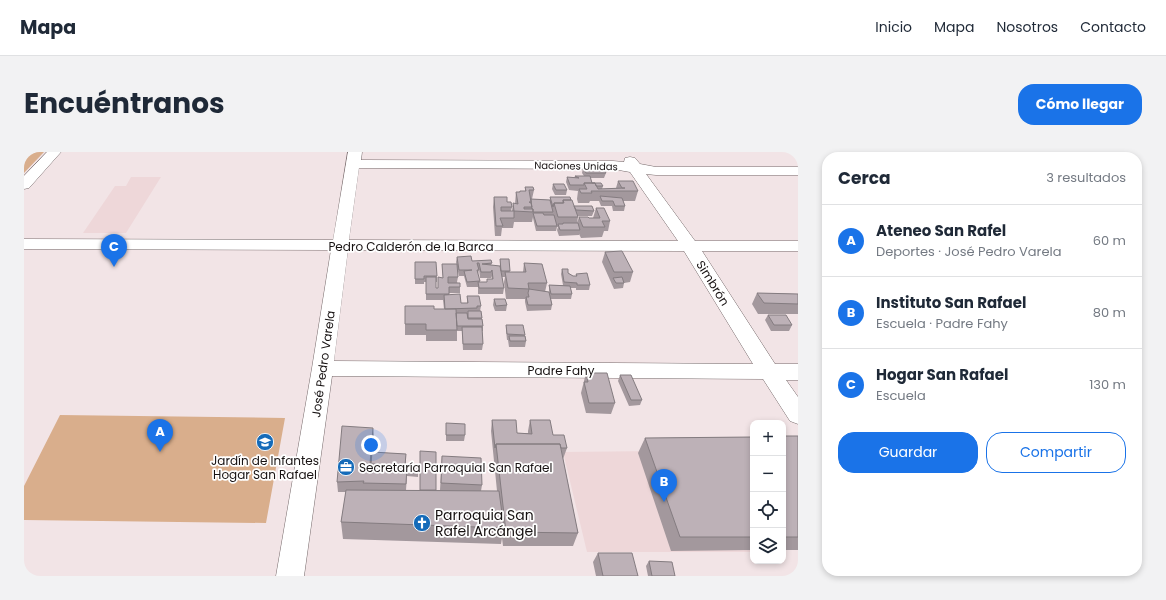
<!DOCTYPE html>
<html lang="es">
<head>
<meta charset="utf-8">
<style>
	body { margin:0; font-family:Poppins,sans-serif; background:#f2f2f3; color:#1f2937 }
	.controls { position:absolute; right:12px; bottom:12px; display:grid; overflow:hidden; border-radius:8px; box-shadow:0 2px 6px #0003 }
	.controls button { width:36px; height:36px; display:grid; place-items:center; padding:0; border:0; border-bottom:1px solid #e0e1e3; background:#fff; color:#1f2937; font:20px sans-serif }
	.you { position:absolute; left:347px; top:293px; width:14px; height:14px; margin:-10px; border:3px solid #fff; border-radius:50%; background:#1a73e8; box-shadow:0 0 0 6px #1a73e833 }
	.badge { display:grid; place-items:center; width:26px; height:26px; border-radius:50%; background:#1a73e8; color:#fff; font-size:13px; font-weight:700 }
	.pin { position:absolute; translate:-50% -33px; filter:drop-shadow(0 1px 2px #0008) }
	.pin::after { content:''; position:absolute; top:21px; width:14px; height:12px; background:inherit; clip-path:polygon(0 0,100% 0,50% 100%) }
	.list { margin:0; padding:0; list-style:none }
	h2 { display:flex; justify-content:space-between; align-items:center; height:52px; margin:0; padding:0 16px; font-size:17px }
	h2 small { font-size:13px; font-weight:400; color:#747a83 }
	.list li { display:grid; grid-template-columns:26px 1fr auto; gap:12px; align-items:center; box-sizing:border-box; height:72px; padding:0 16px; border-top:1px solid #e0e1e3 }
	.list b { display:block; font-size:15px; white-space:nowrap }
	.list p { margin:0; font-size:13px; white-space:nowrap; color:#747a83 }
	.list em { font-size:13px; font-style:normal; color:#747a83 }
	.actions { display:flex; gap:8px; padding:12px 16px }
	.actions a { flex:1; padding:9px 0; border:1px solid #1a73e8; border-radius:16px; text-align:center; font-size:14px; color:#1a73e8 }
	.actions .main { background:#1a73e8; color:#fff }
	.icon { flex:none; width:22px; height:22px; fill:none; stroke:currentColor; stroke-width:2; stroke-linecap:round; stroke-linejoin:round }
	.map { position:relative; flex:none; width:774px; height:424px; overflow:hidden; border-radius:16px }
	header { display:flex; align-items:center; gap:24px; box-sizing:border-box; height:56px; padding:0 20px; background:#fff; border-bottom:1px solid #e0e1e3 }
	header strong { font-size:19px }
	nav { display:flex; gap:22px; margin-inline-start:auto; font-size:14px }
	.intro { display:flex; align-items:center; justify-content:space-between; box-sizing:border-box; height:96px; padding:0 24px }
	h1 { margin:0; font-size:28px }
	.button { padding:10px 18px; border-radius:16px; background:#1a73e8; color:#fff; font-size:14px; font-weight:700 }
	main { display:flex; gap:24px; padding:0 24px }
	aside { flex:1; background:#fff; border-radius:16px; box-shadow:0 2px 6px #0003 }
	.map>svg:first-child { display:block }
</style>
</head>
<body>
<header>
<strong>Mapa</strong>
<nav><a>Inicio</a><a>Mapa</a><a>Nosotros</a><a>Contacto</a></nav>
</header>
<div class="intro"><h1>Encuéntranos</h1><a class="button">Cómo llegar</a></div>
<main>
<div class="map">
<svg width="774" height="424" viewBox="0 0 774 424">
	<rect width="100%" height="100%" fill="#f2e4e6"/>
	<path fill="#eed7d9" d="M107,25H137L102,81H59L91,34H102Z
		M729,298V400H563L539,300Z"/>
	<path fill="#d9ae8c" d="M0,0H20L0,21Z
		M36,263L261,266L242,371L0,368V334Z"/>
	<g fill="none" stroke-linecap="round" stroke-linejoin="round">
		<defs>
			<path id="minor" d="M23,0H37L5,36L0,37V24Z
				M324,0H338L337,8L589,9L600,10L601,6L606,5L611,6L616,12L632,15H774V23H632L622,22L671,89H774V99H678L751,212H774V228H762L774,245V272L766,269L739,227L308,224L280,424H252L288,216L307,98L0,97V87L309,88ZM335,16L589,17L606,20L654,89L325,88ZM324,98L660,99L729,212L310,209Z"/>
		</defs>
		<use href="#minor" stroke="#75696a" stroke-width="1"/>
		<use href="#minor" fill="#fff" fill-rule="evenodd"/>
	</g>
	<path fill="#a3989d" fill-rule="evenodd" d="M559,16L582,21L580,26H566L568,31L579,34L578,37L592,36L594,29L614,39L611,49H599L601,54L600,59H589L588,54H577L575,49H566L565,51H554L553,47L554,39L545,38L542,30L543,25L550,26L551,24H560L558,21Z
		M529,32L543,38L542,43H531L528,37Z
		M501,35L510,38L508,47L526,48V45H546L550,54L570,59L568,64H553L554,65L553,71L555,65L565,66H569L572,56L586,69L584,79H580L578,85L557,86L555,82V83L535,84L533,78L534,75H533L532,79H512L509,66V65L508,70H490L489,76H478L477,84H471L469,55L470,45L483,50L488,55L487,59H488L489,51L491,52L492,40H495L496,39H501Z
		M581,100L609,120L606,130L600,131L599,136L590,137L578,110Z
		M433,105L448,109L468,111L467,113L476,116V107L486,120H499L500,111L523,131L521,140H525V133H539L537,122L538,117L544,121L549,124H552V122L566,133L565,138H552V136H546L548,142L547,147H527L528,153L527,158L503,159L501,150V147H482L480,130L481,125H478L480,136L479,142H454V135H443L440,124H435L432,110ZM455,117L456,126H467V124L468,127H463V130H456L454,123Z
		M391,110L413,124V130H412V136H414V125L419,126L418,112L434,125L433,130L436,135V141H425V143L437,151H443V144L457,154L456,159H457L459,174V179H458L459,192L458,198H439L438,179H433V189H402V183H381V154L410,157H420L419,148H402V130H400V132H391Z
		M733,141L774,142V162H734L728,152Z
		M470,147L483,153L482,159H471L469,153Z
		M744,163L768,173L765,179H747L741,168Z
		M482,173L501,183L502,189L501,195H485L484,188H483L482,178Z
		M562,221L591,251L587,262L562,261L557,241Z
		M596,223L618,248L616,253L605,254L594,229Z
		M468,268L493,281H504V279L506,268L529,283L543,296L539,307L554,381L549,394H479L478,386L477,392L319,387L317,370L322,340H314L313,330L350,287L348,300L382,302V313L394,314V325L383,324L382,338H416L418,304L458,333L457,339H473L467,279Z
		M422,271L441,283L440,289H422Z
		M759,284H774V398H759Z
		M729,285V398L647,399L614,301L621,286Z
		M574,401L614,424H624L622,414L625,409L651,424H572L569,410Z"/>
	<path fill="#847c80" d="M349,276L350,287L347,317L346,312Z"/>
	<path fill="#bdb1b7" stroke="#847c80" d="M559,16H579L582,21H562Z
		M551,24H566L568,31H577L579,34H572L571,31H560V33H546L543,25L555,26Z
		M594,29H609L614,39H567L568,41H557L555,37H563L560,31H571L574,37L601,36H598Z
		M529,32H540L543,38H532Z
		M501,35H509L510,38H505L507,50H505L507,51L508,55H500V57H509V60L490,59L489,51L494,52L492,40H496V39H502Z
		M576,44L598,46L601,54H591L589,49H578Z
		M470,45H483V50H487L488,55H477V59H490V66H476L479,74H472Z
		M526,45H546L547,48H539V51H530L529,55Z
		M507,47L526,48L529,60H509V57H508Z
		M539,48H548L554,65H534L530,51H540Z
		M550,54H568L570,59L552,58Z
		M572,56H580L586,69H578L581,75H559L555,65H564L565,66H576Z
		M509,61H519L520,63H530L533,74H513Z
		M539,71H554L556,78H536L534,72H539Z
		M598,99L609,120H590L581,100Z
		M447,104L448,109L467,108L468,111L458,112L476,114L480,136H455L454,130H463V127H469L468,118L467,120H457L455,111H453L455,118H453L456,129L443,130L440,119L448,118H435L433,105Z
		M476,107H485L486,119H477Z
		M391,110H412L413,124H400V127H391Z
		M500,111L518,112L523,131H504L505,137L484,136L481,120H502Z
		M418,112H433L434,125H424V131H436V135H425V142H402V125H412V136H414V125L419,126Z
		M538,117H544V121L549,124H553L552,122L563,121L566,133H553V131L540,130Z
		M598,125L600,131H592L589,126Z
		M525,133L546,134L548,142H527Z
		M505,137L525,140L528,153H504L502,145H505L504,141Z
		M733,141L774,142V152L740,151Z
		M436,142L437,151H444L443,144H455L457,154H453V156L421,157L420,143Z
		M470,147H481L483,153L472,154Z
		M381,154H410V157H432L433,178H402V172H381Z
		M444,159H457L458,166H444Z
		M432,161H443L444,167H458L459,174H433Z
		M744,163H762L768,173H750Z
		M482,173H499L501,183L483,182Z
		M438,175H458L459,192H439Z
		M485,184H501L502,189H486Z
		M562,221H583L591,251H565L560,230H564Z
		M596,223H607L618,248H607Z
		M468,268H492L493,281L508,282L506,268H526L529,283H540L543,296H537L536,292H472L471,296Z
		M422,271L441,272V283H422Z
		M318,274L349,276L346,312L383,314L382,332L339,331L340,329L313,330Z
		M759,284H774V385H759Z
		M729,285V385H656L621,286Z
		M472,292H536L554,381L482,380Z
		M396,299L412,300V338H396Z
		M348,300L382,302L381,313L394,314V319H383V314L347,312Z
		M418,304L457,306L458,333L417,331Z
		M322,338L475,339L480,376L317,370Z
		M574,401H608L614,424H579Z
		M625,409L648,410L651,424H628Z"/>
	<defs>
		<symbol id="school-disc" viewBox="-11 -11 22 22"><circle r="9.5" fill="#156bb9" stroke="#fff"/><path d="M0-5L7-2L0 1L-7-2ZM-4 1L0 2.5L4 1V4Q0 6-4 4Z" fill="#fff"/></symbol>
		<symbol id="office-disc" viewBox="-11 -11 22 22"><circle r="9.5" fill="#156bb9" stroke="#fff"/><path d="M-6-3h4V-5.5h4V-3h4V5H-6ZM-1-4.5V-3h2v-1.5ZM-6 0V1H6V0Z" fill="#fff"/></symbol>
		<symbol id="church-disc" viewBox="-11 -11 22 22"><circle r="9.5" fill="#156bb9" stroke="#fff"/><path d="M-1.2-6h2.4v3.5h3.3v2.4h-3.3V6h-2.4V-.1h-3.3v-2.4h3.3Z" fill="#fff"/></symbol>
	</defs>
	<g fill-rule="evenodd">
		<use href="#school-disc" x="231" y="280" width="20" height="20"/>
		<use href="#office-disc" x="312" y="305" width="20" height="20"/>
		<use href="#church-disc" x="388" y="361" width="20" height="20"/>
	</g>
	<g text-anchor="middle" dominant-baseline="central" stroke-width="3.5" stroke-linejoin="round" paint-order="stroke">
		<g font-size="10" fill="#171212" stroke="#fff">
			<text transform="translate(552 14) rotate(1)">Naciones Unidas</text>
		</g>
		<g font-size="12" fill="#171212" stroke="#fff">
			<text x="387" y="94">Pedro Calderón de la Barca</text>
			<text transform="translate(689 131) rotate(58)">Simbrón</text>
			<text transform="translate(299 212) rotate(-82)">José Pedro Varela</text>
			<text x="537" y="218">Padre Fahy</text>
		</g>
		<g font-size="12" fill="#171212" stroke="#fff">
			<text x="241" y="308">Jardín de Infantes<tspan x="241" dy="14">Hogar San Rafael</tspan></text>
			<text x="335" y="315" text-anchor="start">Secretaría Parroquial San Rafael</text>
		</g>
		<g font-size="14" fill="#171212" stroke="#fff" text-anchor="start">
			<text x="411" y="363">Parroquia San<tspan x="411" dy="16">Rafel Arcángel</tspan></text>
		</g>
	</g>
</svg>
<div class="controls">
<button>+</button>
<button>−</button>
<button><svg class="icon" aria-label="locate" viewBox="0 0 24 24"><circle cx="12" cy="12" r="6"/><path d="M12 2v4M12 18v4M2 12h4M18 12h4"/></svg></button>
<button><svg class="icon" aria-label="layers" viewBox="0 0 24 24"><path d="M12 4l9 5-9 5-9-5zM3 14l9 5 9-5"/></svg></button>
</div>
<div class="you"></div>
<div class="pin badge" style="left:136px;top:300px">A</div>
<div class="pin badge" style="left:640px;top:350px">B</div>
<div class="pin badge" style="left:90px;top:115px">C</div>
</div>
<aside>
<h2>Cerca<small>3 resultados</small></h2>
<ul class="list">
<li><span class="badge">A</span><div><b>Ateneo San Rafel</b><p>Deportes · José Pedro Varela</p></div><em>60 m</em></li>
<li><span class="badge">B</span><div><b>Instituto San Rafael</b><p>Escuela · Padre Fahy</p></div><em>80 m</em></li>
<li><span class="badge">C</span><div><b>Hogar San Rafael</b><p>Escuela</p></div><em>130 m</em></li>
</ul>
<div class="actions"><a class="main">Guardar</a><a>Compartir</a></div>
</aside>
</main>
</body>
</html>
